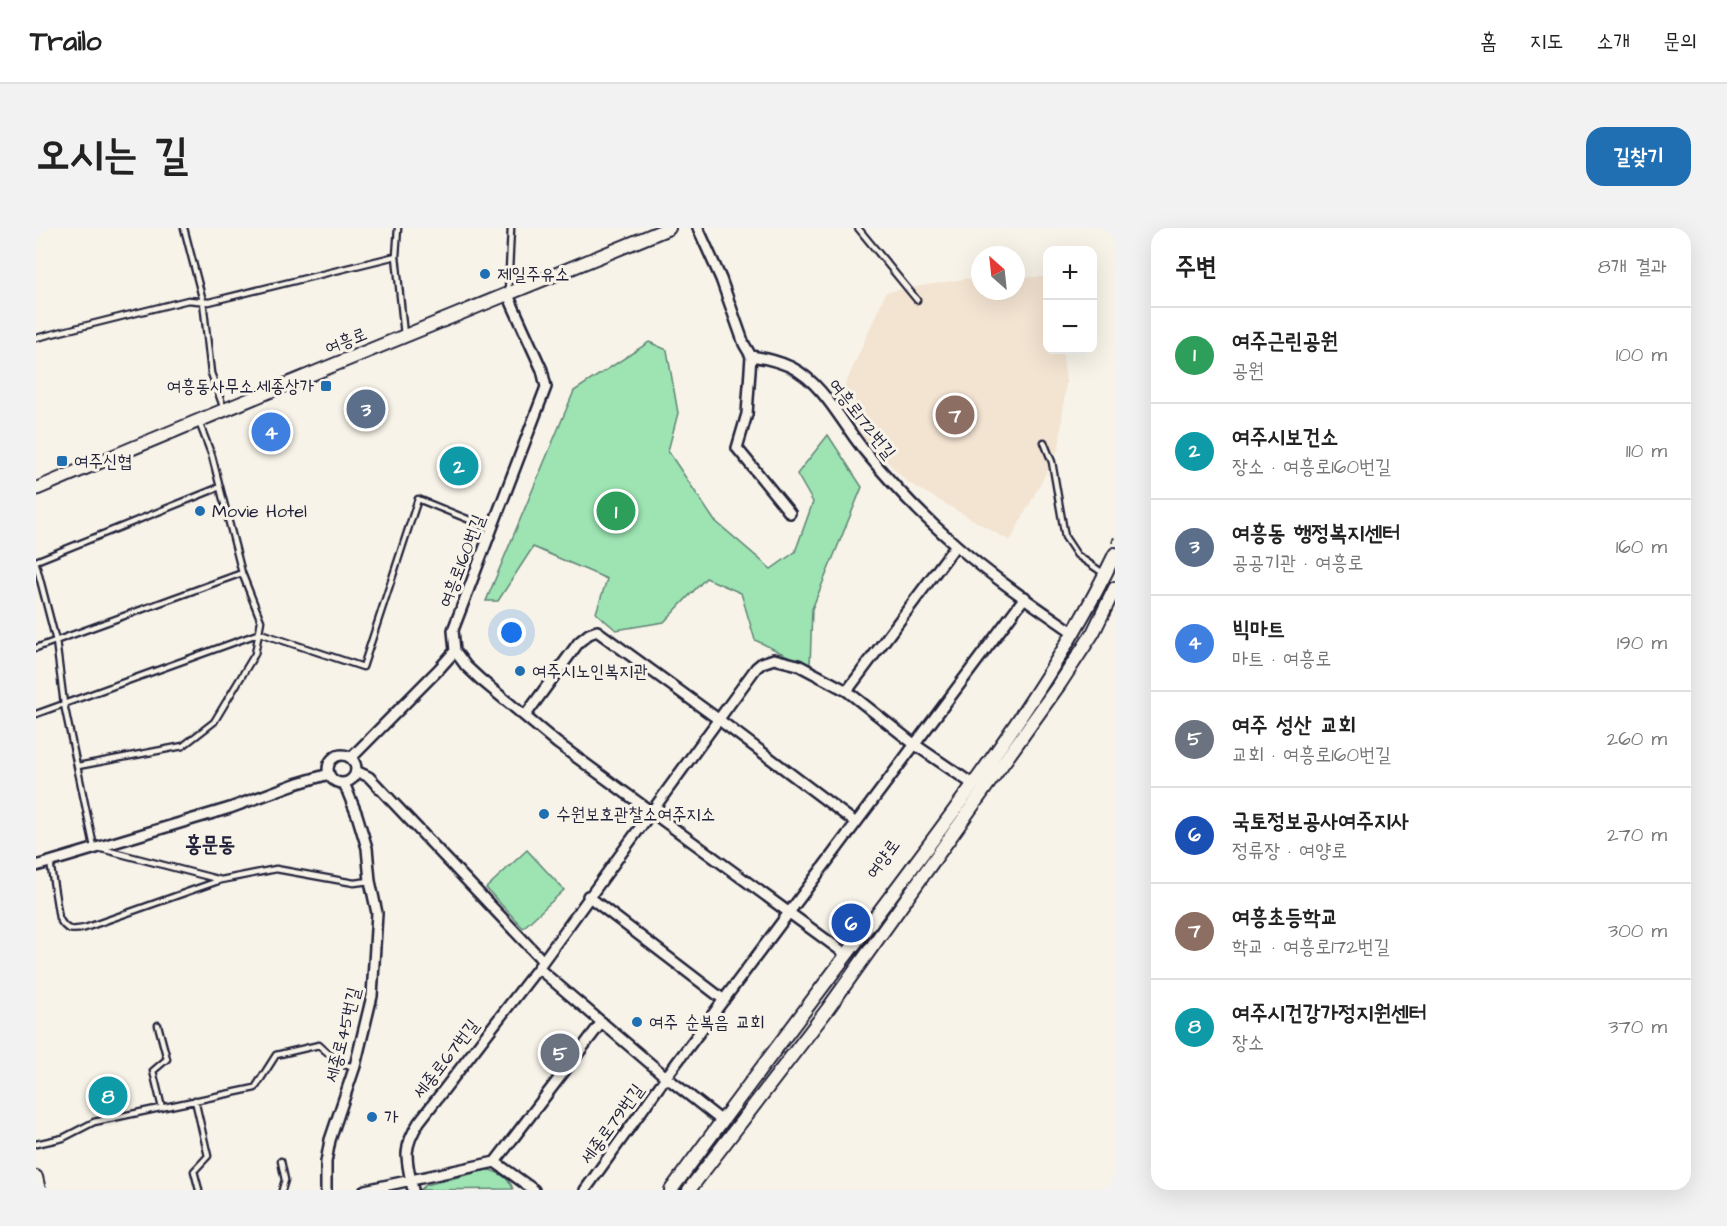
<!DOCTYPE html>
<html lang="ko">
<head>
<meta charset="utf-8">
<style>
	body { margin:0; font-family:"Architects Daughter","Poor Story",sans-serif; background:#f2f2f2; color:#222 }
	.controls { position:absolute; right:18px; top:18px; display:grid; overflow:hidden; border-radius:12px; box-shadow:0 6px 24px #0002 }
	.controls button { width:54px; height:54px; display:grid; place-items:center; padding:0; border:0; border-bottom:2px solid #e0e0e0; background:#fff; color:#222; font:30px sans-serif }
	.compass { position:absolute; left:935px; top:18px; width:54px; height:54px; border-radius:50%; background:#fff; box-shadow:0 6px 24px #0002; rotate:333deg }
	.you { position:absolute; left:476px; top:405px; width:21px; height:21px; margin:-15px; border:4px solid #fff; border-radius:50%; background:#1a73e8; box-shadow:0 0 0 9px #1a73e833 }
	.badge { display:grid; place-items:center; width:39px; height:39px; border-radius:50%; background:#1f6fb2; color:#fff; font-size:20px; font-weight:700 }
	.pin { position:absolute; translate:-50% -50%; border:3px solid #fff; box-shadow:0 2px 6px #0006 }
	.list { margin:0; padding:0; list-style:none }
	h2 { display:flex; justify-content:space-between; align-items:center; height:78px; margin:0; padding:0 24px; font-size:26px }
	h2 small { font-size:20px; font-weight:400; color:#767676 }
	.list li { display:grid; grid-template-columns:39px 1fr auto; gap:18px; align-items:center; box-sizing:border-box; height:96px; padding:0 24px; border-top:2px solid #e0e0e0 }
	.list b { display:block; font-size:22px; white-space:nowrap }
	.list p { margin:0; font-size:20px; white-space:nowrap; color:#767676 }
	.list em { font-size:20px; font-style:normal; color:#767676 }
	.map { position:relative; flex:none; width:1079px; height:962px; overflow:hidden; border-radius:18px }
	header { display:flex; align-items:center; gap:36px; box-sizing:border-box; height:84px; padding:0 30px; background:#fff; border-bottom:2px solid #e0e0e0 }
	header strong { font-size:28px }
	nav { display:flex; gap:33px; margin-inline-start:auto; font-size:21px }
	.intro { display:flex; align-items:center; justify-content:space-between; box-sizing:border-box; height:144px; padding:0 36px }
	h1 { margin:0; font-size:42px }
	.button { padding:15px 27px; border-radius:18px; background:#1f6fb2; color:#fff; font-size:21px; font-weight:700 }
	main { display:flex; gap:36px; padding:0 36px }
	aside { flex:1; background:#fff; border-radius:18px; box-shadow:0 6px 24px #0002 }
	.map>svg:first-child { display:block }
</style>
</head>
<body>
<header>
<strong>Trailo</strong>
<nav><a>홈</a><a>지도</a><a>소개</a><a>문의</a></nav>
</header>
<div class="intro"><h1>오시는 길</h1><a class="button">길찾기</a></div>
<main>
<div class="map">
<svg width="1079" height="962" viewBox="0 0 1079 962">
	<rect width="100%" height="100%" fill="#f7f3e8"/>
	<filter id="ink" filterUnits="userSpaceOnUse"><feTurbulence type="fractalNoise" baseFrequency=".0167" numOctaves="2"/><feDisplacementMap in="SourceGraphic" scale="12" xChannelSelector="R" yChannelSelector="G"/><feConvolveMatrix kernelMatrix="1 2 1 2 8 2 1 2 1" color-interpolation-filters="sRGB"/></filter>
	<g filter="url(#ink)">
		<path fill="#f3e3d1" d="M980,49H1011V122H1026L1030,154L1023,220L974,313L873,255L827,211L816,196L804,169L850,64L928,51L944,50V63H980Z"/>
		<path fill="#9de4b2" stroke="#608376" stroke-width="1.5" d="M613,114L631,122L642,185L632,223L678,292L735,341L759,324L777,274L761,246L792,207L826,259L776,381L774,439L719,412L705,365L670,350L628,394L580,402L560,385L571,351L497,319L462,373H450L538,163Z
			M491,622L528,662L487,700L450,660Z
			M450,942C461,942 474,951 477,961L384,962L390,957Z"/>
		<g fill="none" stroke-linecap="round" stroke-linejoin="round">
			<defs>
				<path id="service" d="M148,0L167,73L175,145L188,181
					M362,0L360,28L368,107
					M822,0L881,72
					M472,64L475,0
					M0,110L152,72L173,74L360,28
					M1008,214L1016,234L1029,309L1041,327L1067,345
					M0,333L184,259
					M0,336L20,413L28,476L58,619L185,652L240,641L318,655L334,653
					M0,420L206,345
					M0,486L224,405L327,439L382,271L456,301
					M42,538L147,518L178,494L219,426L225,393L206,345L176,228L163,194
					M14,634L23,690C30,703 35,703 49,700L185,652
					M122,797L131,831L117,843L126,880
					M159,872L172,928L158,943L163,962
					M0,916L27,910L58,894L219,860L240,827L283,817L305,837L319,838
					M245,933L249,952L246,962"/>
				<path id="minor" d="M662,0L685,51L708,116L715,128C729,130 742,133 755,139C788,156 805,194 827,221C855,255 886,288 920,317C956,349 998,377 1038,405
					M472,67L506,142L510,159L417,402L419,423L430,438L444,451L521,515L811,727
					M715,128L711,186L701,220L754,285
					M811,463L920,317
					M489,488L543,414L553,406L561,403L682,491L820,595
					M292 541a14 14 0 1 1 28 0a14 14 0 1 1-28 0Z
					M315,530L403,441L419,423
					M320,543L333,549L507,733
					M0,638L194,580L259,556L293,546
					M552,668L688,772
					M502,740L630,849L686,893
					M459,934L566,794
					M290,962V934L294,912L319,838L336,768L341,685L334,653L331,620L321,587L308,555
					M329,962L459,934L498,962
					M377,962C370,931 366,921 383,894L502,740L720,440L726,435L738,431L762,437L811,463L878,516L938,557
					M549,962L630,849L989,369"/>
				<path id="tertiary" d="M0,261C210,171 422,87 633,0
					M0,949L3,962
					M635,962C712,857 791,753 869,649C946,546 1023,443 1079,326
					M653,962L791,782L1025,454L1057,405L1079,360"/>
			</defs>
			<use href="#service" stroke="#22223b" stroke-width="9"/>
			<use href="#minor" stroke="#22223b" stroke-width="14"/>
			<use href="#tertiary" stroke="#22223b" stroke-width="16"/>
			<path stroke="#22223b" stroke-width="2" stroke-dasharray="6 4.5" stroke-linecap="butt" d="M1076,315L1079,306"/>
			<use href="#service" stroke="#f7f3e8" stroke-width="4.5"/>
			<use href="#minor" stroke="#f7f3e8" stroke-width="9"/>
			<use href="#tertiary" stroke="#f7f3e8" stroke-width="12"/>
		</g>
	</g>
	<g fill="#1f6fb2" stroke="#f7f3e8" stroke-width="2">
		<circle cx="449" cy="46" r="6"/>
		<rect x="284" y="152" width="12" height="12" rx="3"/>
		<rect x="20" y="227" width="12" height="12" rx="3"/>
		<circle cx="164" cy="283" r="6"/>
		<circle cx="484" cy="443" r="6"/>
		<circle cx="508" cy="586" r="6"/>
		<circle cx="601" cy="794" r="6"/>
		<circle cx="336" cy="889" r="6"/>
	</g>
	<g text-anchor="middle" dominant-baseline="central" stroke-width="6" stroke-linejoin="round" paint-order="stroke">
		<g font-size="18" fill="#22223b" stroke="#f7f3e8" text-anchor="start">
			<text x="461" y="46">제일주유소</text>
			<text x="278" y="158" text-anchor="end">여흥동사무소.세종상가</text>
			<text x="38" y="233">여주신협</text>
			<text x="176" y="283">Movie Hotel</text>
			<text x="496" y="443">여주시노인복지관</text>
			<text x="520" y="586">수원보호관찰소여주지소</text>
			<text x="613" y="794">여주 순복음 교회</text>
			<text x="348" y="889">가</text>
		</g>
		<g font-size="18" fill="#22223b" stroke="#f7f3e8">
			<text transform="translate(310 113) rotate(-22)">여흥로</text>
			<text transform="translate(826 191) rotate(52)">여흥로172번길</text>
			<text transform="translate(426 333) rotate(-69)">여흥로160번길</text>
			<text transform="translate(847 631) rotate(-54)">여양로</text>
			<text transform="translate(307 807) rotate(-76)">세종로45번길</text>
			<text transform="translate(410 831) rotate(-52)">세종로67번길</text>
			<text transform="translate(576 896) rotate(-54)">세종로79번길</text>
		</g>
		<g font-size="21" font-weight="bold" fill="#22223b" stroke="#f7f3e8">
			<text x="174" y="616">홍문동</text>
		</g>
	</g>
</svg>
<div class="controls">
<button>+</button>
<button>−</button>
</div>
<svg class="compass" viewBox="-18 -18 36 36"><path d="M0-13l5 13h-10z" fill="#e53935"/><path d="M0 13l5-13h-10z" fill="#767676"/></svg>
<div class="you"></div>
<div class="pin badge" style="left:580px;top:283px;background:#2e9e5b">1</div>
<div class="pin badge" style="left:423px;top:238px;background:#0f9aa8">2</div>
<div class="pin badge" style="left:330px;top:181px;background:#5c6f8a">3</div>
<div class="pin badge" style="left:235px;top:204px;background:#3f7fe0">4</div>
<div class="pin badge" style="left:524px;top:825px;background:#6b7280">5</div>
<div class="pin badge" style="left:815px;top:695px;background:#1a4fb4">6</div>
<div class="pin badge" style="left:919px;top:187px;background:#8d6e63">7</div>
<div class="pin badge" style="left:72px;top:868px;background:#0f9aa8">8</div>
</div>
<aside>
<h2>주변<small>8개 결과</small></h2>
<ul class="list">
<li><span class="badge" style="background:#2e9e5b">1</span><div><b>여주근린공원</b><p>공원</p></div><em>100 m</em></li>
<li><span class="badge" style="background:#0f9aa8">2</span><div><b>여주시보건소</b><p>장소 · 여흥로160번길</p></div><em>110 m</em></li>
<li><span class="badge" style="background:#5c6f8a">3</span><div><b>여흥동 행정복지센터</b><p>공공기관 · 여흥로</p></div><em>160 m</em></li>
<li><span class="badge" style="background:#3f7fe0">4</span><div><b>빅마트</b><p>마트 · 여흥로</p></div><em>190 m</em></li>
<li><span class="badge" style="background:#6b7280">5</span><div><b>여주 성산 교회</b><p>교회 · 여흥로160번길</p></div><em>260 m</em></li>
<li><span class="badge" style="background:#1a4fb4">6</span><div><b>국토정보공사여주지사</b><p>정류장 · 여양로</p></div><em>270 m</em></li>
<li><span class="badge" style="background:#8d6e63">7</span><div><b>여흥초등학교</b><p>학교 · 여흥로172번길</p></div><em>300 m</em></li>
<li><span class="badge" style="background:#0f9aa8">8</span><div><b>여주시건강가정지원센터</b><p>장소</p></div><em>370 m</em></li>
</ul>
</aside>
</main>
</body>
</html>
